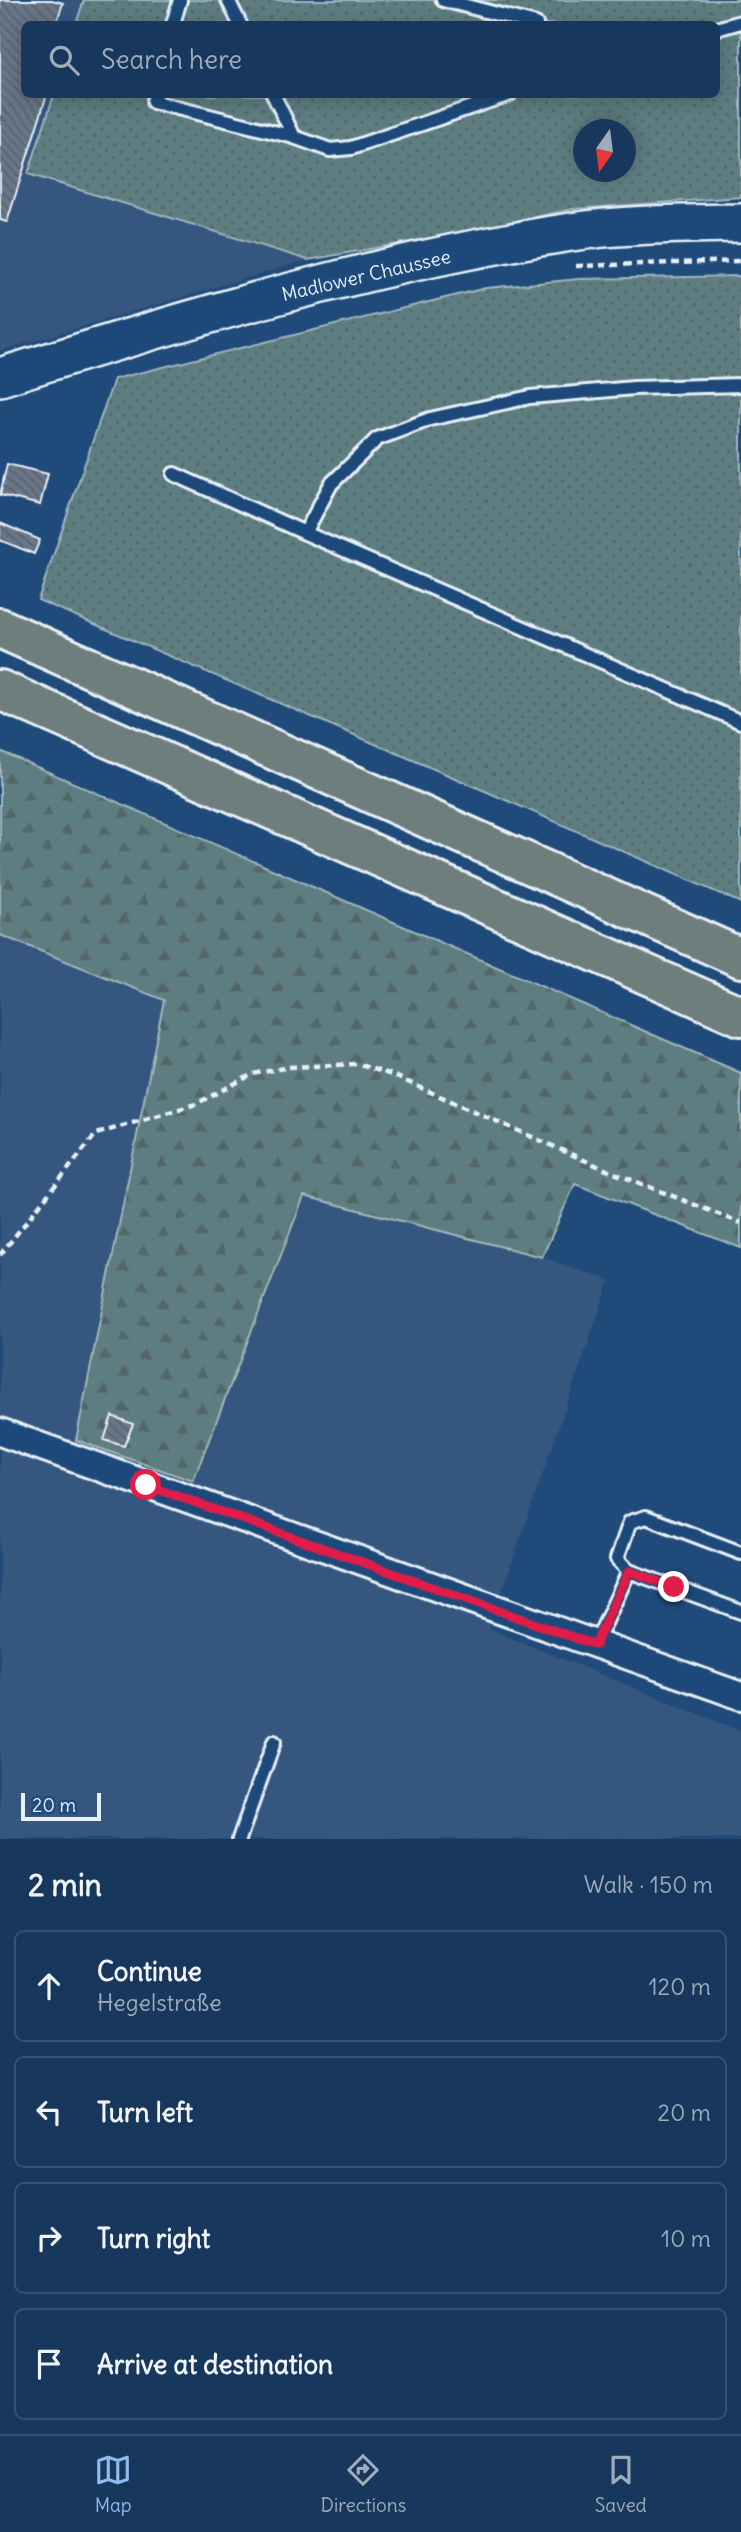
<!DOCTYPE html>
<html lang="en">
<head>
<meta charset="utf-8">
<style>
	body { margin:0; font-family:Delius,sans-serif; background:#203f62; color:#f1f3f6 }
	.compass { position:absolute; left:573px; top:119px; width:63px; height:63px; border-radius:50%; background:#17385c; box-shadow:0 4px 18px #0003; rotate:194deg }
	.scale { position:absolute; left:21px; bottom:18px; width:80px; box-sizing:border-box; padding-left:7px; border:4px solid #e8f1f8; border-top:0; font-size:19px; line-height:24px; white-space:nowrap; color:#e8f1f8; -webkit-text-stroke:5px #1f4a7a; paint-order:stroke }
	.stop { position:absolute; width:21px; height:21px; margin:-16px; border:5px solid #e11d48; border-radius:50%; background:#fff }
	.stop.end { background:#e11d48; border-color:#fff; box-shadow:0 2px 7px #0008 }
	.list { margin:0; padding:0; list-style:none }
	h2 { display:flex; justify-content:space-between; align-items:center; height:91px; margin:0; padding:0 28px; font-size:30px }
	h2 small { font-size:23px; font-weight:400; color:#9eacbb }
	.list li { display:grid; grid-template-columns:46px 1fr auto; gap:21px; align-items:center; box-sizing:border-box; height:112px; margin:0 14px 14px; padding:0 14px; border:2px solid #365272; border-radius:10px }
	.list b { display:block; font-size:26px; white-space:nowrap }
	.list p { margin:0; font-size:23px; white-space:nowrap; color:#9eacbb }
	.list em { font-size:23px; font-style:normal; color:#9eacbb }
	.icon { flex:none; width:38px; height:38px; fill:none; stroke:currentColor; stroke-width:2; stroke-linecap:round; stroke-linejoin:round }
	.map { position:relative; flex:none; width:741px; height:1839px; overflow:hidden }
	.search { position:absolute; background:#17385c; box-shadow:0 4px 18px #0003; left:21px; right:21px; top:21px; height:77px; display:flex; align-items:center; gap:18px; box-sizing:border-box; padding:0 24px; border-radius:10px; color:#9eacbb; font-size:26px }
	.sheet { height:595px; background:#17385c }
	nav { display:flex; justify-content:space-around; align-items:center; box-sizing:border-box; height:98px; border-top:2px solid #365272; background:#17385c; font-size:19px; color:#9eacbb }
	nav a { display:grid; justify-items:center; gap:4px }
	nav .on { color:#90b9f0 }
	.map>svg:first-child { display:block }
</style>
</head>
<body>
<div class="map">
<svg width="741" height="1839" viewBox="0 0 741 1839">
	<defs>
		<pattern id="forest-firs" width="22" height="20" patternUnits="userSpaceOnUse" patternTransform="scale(1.75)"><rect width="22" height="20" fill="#5d7d81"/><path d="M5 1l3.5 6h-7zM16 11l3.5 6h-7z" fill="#536568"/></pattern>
		<pattern id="garden-dots" width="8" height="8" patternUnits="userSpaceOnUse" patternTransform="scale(1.75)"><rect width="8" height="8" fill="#5d7d81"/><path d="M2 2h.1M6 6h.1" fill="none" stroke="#536568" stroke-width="1.8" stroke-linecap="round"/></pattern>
		<pattern id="building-back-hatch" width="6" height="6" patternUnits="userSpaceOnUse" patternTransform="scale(1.75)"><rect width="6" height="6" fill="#687687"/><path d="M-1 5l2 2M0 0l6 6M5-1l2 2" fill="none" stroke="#59616c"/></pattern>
	</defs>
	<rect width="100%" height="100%" fill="#1f4a7a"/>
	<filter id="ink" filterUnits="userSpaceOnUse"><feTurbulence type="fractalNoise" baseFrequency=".0143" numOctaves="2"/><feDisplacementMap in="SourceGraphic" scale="14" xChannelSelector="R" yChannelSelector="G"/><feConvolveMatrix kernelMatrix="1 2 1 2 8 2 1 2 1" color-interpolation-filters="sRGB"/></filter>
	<g filter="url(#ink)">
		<path fill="#35577e" d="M0,0H84L76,24H24V94L54,95L29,174L308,260L0,351Z
			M0,935L164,1000L76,1439L193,1480L304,1196L542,1257L610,1280L489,1629L741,1731V1839H0Z"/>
		<path fill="url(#forest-firs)" stroke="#a2b7bc" stroke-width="2" d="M0,751L741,1073V1248L575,1184L542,1257L304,1196L193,1481L76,1440L164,1000L0,935Z"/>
		<path fill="url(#garden-dots)" stroke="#a2b7bc" stroke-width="2" fill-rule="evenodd" d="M84,0H741V197L573,209L459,233L308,260L28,174L54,95L716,94V24H76ZM584,130H626V172H584Z
			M741,276V903L476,787L38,600L114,379L486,288L579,279Z"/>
		<path fill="url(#building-back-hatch)" stroke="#e8f1f8" stroke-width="2" d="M0,0H52L63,3L56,24H24V94H47L7,222L0,220Z
			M7,464L48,474L40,505L0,495Z
			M0,523L40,540L34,554L0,540Z
			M112,1416L133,1424L124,1446L104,1440Z"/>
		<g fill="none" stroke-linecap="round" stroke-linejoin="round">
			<defs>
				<path id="service" d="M228,0L240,24
					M443,0L536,24
					M173,24L180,0
					M716,29L741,22
					M155,94L153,102L294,137L330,150L351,148L510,94
					M273,94L294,137
					M741,385L634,388L530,397L430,419L377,439L331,484L305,533L741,722
					M174,474L305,533
					M741,1553L646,1517L630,1522L617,1559L629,1571L741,1612
					M595,1645L629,1571
					M239,1839L274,1742"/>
				<path id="minor" d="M0,1432L741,1696"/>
				<path id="secondary" d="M0,377C187,319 377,262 571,232C625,224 686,224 741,223"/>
				<path id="motorway" d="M0,628L741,958
					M0,690L741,1016"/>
			</defs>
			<use href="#service" stroke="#e8f1f8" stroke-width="18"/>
			<use href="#minor" stroke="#e8f1f8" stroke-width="32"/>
			<use href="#secondary" stroke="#e8f1f8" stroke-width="42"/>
			<use href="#motorway" stroke="#e8f1f8" stroke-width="44"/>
			<path stroke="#e8f1f8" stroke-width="4.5" stroke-dasharray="7 5" stroke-linecap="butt" d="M576,266L741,261
				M0,1255L96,1134L196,1104L253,1074L290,1067L357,1064L392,1075L609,1171L741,1223"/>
			<use href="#service" stroke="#1f4a7a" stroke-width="12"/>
			<use href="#minor" stroke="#1f4a7a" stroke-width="26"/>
			<use href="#secondary" stroke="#1f4a7a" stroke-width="37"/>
			<use href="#motorway" stroke="#6d7e7c" stroke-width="38"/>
		</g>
	</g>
	<g fill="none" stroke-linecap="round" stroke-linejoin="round" filter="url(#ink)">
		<path stroke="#e11d48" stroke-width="9" d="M146,1485L595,1645L629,1571L674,1587"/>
	</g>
	<g text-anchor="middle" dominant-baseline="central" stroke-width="7" stroke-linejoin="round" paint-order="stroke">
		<g font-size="19" fill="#e8f1f8" stroke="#1f4a7a">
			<text transform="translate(366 275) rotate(-13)">Madlower Chaussee</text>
		</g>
	</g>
</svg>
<svg class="compass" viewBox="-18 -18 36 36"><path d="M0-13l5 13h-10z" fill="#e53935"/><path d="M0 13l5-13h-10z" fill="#9eacbb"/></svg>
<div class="scale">20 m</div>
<div class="stop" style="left:146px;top:1485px"></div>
<div class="stop end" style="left:674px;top:1587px"></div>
<div class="search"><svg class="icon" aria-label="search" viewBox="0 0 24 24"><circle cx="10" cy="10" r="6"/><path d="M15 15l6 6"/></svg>Search here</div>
</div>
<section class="sheet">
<h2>2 min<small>Walk · 150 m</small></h2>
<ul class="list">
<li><svg class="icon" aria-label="ahead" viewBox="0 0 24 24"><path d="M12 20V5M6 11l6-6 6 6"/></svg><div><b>Continue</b><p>Hegelstraße</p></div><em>120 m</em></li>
<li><svg class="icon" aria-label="left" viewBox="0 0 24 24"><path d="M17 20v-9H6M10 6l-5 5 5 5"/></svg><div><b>Turn left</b></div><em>20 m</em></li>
<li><svg class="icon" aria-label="right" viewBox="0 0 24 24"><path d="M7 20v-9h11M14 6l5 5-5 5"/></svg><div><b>Turn right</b></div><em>10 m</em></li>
<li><svg class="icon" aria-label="arrive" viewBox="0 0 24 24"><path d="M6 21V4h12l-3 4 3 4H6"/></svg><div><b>Arrive at destination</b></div></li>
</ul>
</section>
<nav>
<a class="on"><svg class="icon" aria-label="map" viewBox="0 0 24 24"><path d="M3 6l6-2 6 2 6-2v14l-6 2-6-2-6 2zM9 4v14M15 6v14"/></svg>Map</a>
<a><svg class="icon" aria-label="directions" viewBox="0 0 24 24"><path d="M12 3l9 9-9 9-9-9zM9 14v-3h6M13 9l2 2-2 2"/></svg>Directions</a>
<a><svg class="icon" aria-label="saved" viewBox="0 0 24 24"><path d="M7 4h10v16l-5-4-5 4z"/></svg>Saved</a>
</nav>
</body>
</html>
